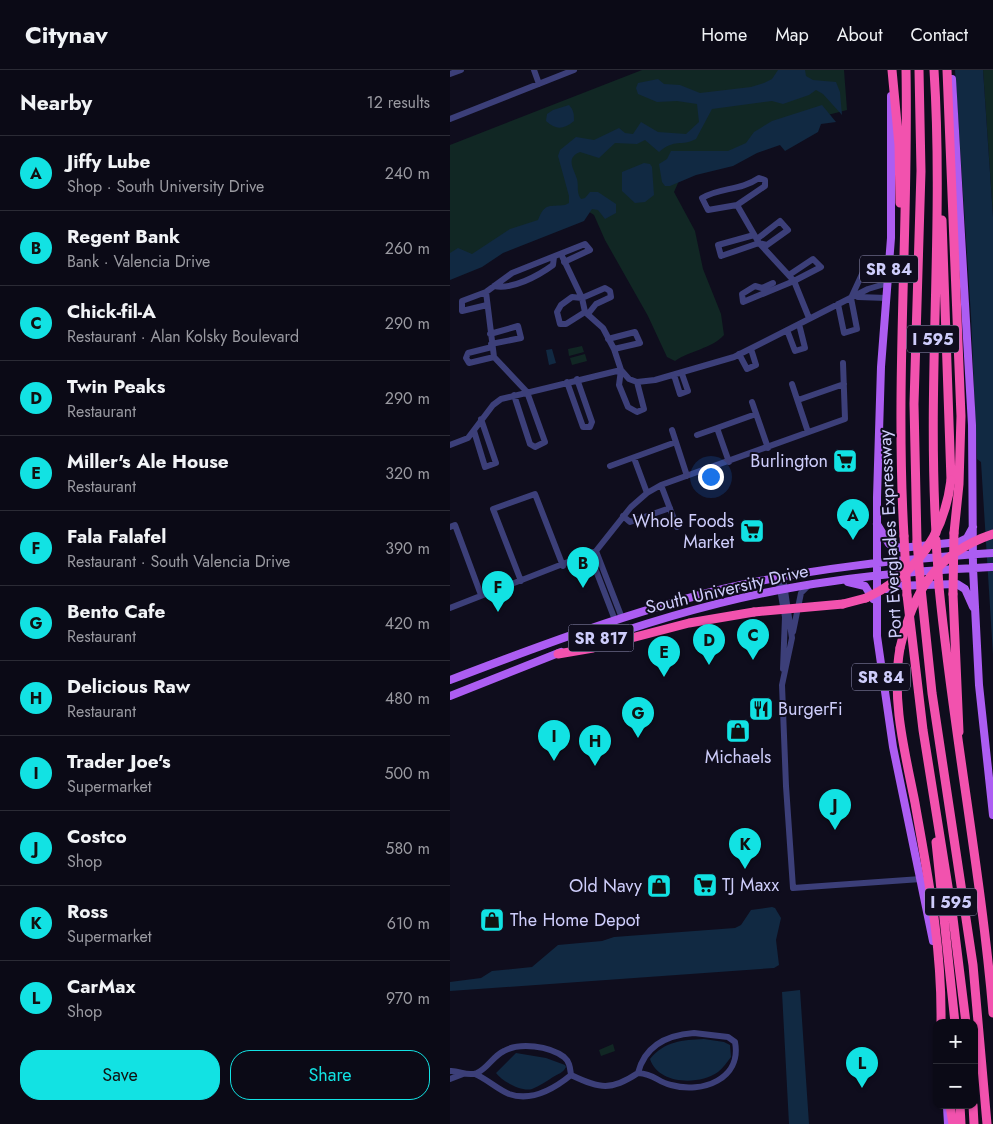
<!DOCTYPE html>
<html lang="en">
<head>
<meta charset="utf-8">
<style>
	body { margin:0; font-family:Jost,sans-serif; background:#14131f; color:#f1f3f6 }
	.controls { position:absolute; right:15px; bottom:15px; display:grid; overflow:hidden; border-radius:10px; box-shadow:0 1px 4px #0004 }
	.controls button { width:45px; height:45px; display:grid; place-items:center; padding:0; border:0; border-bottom:1px solid #2b2b35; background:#0b0a16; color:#f1f3f6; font:25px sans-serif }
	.you { position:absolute; left:260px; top:406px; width:18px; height:18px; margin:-12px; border:4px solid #fff; border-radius:50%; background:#1a73e8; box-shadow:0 0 0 8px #1a73e833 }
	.badge { display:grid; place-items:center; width:32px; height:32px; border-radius:50%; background:#12e2e3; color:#111; font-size:16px; font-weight:700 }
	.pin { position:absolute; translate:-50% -41px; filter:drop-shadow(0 1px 2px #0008) }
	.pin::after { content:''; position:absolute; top:26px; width:18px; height:15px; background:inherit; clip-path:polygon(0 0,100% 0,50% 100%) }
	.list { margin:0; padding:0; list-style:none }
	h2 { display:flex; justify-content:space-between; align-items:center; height:65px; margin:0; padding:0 20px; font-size:21px }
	h2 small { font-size:16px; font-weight:400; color:#9a9aa1 }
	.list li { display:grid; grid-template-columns:32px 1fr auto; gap:15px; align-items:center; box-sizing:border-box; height:75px; padding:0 20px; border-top:1px solid #2b2b35 }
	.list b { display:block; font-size:19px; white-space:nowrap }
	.list p { margin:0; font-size:16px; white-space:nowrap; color:#9a9aa1 }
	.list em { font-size:16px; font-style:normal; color:#9a9aa1 }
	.actions { display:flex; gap:10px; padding:15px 20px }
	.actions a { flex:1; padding:11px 0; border:1px solid #12e2e3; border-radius:20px; text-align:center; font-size:18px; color:#12e2e3 }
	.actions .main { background:#12e2e3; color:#111 }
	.map { position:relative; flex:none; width:543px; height:1054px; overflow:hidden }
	header { display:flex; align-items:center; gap:30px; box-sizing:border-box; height:70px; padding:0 25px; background:#0b0a16; border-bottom:1px solid #2b2b35 }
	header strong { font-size:24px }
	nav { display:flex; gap:28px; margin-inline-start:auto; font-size:18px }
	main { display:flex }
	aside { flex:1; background:#0b0a16 }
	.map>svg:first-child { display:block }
</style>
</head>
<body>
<header>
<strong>Citynav</strong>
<nav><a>Home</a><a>Map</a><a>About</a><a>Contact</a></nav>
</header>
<main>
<aside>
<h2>Nearby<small>12 results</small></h2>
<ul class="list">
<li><span class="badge">A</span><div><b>Jiffy Lube</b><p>Shop · South University Drive</p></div><em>240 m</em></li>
<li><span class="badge">B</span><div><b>Regent Bank</b><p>Bank · Valencia Drive</p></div><em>260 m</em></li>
<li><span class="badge">C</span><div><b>Chick-fil-A</b><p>Restaurant · Alan Kolsky Boulevard</p></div><em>290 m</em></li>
<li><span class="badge">D</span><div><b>Twin Peaks</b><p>Restaurant</p></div><em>290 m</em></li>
<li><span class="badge">E</span><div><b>Miller's Ale House</b><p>Restaurant</p></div><em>320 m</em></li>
<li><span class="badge">F</span><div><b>Fala Falafel</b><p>Restaurant · South Valencia Drive</p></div><em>390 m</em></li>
<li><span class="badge">G</span><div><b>Bento Cafe</b><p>Restaurant</p></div><em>420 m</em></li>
<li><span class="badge">H</span><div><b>Delicious Raw</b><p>Restaurant</p></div><em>480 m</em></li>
<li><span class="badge">I</span><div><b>Trader Joe's</b><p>Supermarket</p></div><em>500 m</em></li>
<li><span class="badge">J</span><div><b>Costco</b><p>Shop</p></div><em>580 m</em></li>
<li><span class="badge">K</span><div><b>Ross</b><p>Supermarket</p></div><em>610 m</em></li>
<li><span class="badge">L</span><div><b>CarMax</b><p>Shop</p></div><em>970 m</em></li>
</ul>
<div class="actions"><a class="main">Save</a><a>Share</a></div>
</aside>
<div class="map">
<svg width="543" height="1054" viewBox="0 0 543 1054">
	<rect width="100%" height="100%" fill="#0f0d1d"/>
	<path fill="#112724" d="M192,0H394L397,40L370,47L232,104L224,122L245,161L253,199L271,244L274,265C261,279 241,280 225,291L217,287L198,246L155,170L144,145L133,138L0,204V75Z
		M533,0H543V147Z
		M132,276L134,282L119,286L118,279Z
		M135,284L137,291L122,295L120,288Z
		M163,974L165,981L151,986L149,980Z"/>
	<path fill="#112942" d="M328,0H355L356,6L363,10L386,12L390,22L392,45L373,24L366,20L359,25L333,34L322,31L262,39L246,69C231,77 225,68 209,82L195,70L187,74L165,73L149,88L130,82C115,88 124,99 127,109C129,117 126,122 131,129L135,128L140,122H148L166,134V143L155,149L148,140L142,139L134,151L129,153L53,183L32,197L0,210V183L8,178L22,184L60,159L88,150C95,132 100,137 115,135L119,133V126L108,86L110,80L126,67L144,70L169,58L175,63L183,64L191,52L208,62L236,64L249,52L247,34L227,31L207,32L188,24L186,18L188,13L208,9L214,14L230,15L250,23L301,17L314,13L322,9Z
		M505,0H533L543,147V585L531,392L527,389L521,246Z
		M119,35C124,40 124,45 124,51C113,60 106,60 96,51L97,44L103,40Z
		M372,35L386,52L371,54L368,62L335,81L330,75L307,83L283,96L246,105L220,116H215L212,112L209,94L217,89L221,81H278L296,73L304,62L322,51Z
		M194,93L200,94L202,97L204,125L195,132L185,133L172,121V102Z
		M102,279L106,293L99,295L96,280Z
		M322,837L325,838L331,848L326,870L329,895L324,898L0,921V912L31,908L42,901L82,897L108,875L152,871L164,867L285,858L291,855L301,840Z
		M350,920L359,1054H339L332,922Z
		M254,969L274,972L280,975L281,987C277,992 273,998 268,1002C248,1016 208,1014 200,989C215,971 232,970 254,969Z
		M66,983L96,988L115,995L116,997C113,1003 108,1004 103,1007C97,1011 89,1016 82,1019C71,1022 52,1011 46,1003Z"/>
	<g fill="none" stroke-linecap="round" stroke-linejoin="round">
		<path stroke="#3c3f79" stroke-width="6" d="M84,0L89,14
			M0,4L11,0
			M0,49L124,0
			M309,108L315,110V116L287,135L258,140L252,128C270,117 290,121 309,108Z
			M287,135L309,173L344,211L359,248
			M304,165L268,175L271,186L309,173L317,175L338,160L330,151L307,169
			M111,184L132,228L135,242L153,258L164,279L171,300L169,315L178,337L187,342L194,339L187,312
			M323,213L312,218L305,216L292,224L293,232L344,211L371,197L363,189L339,205
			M44,216C62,220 88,206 103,195L104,187
			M36,222L44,287L77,322L95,372L85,377L80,374L64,325
			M408,227L437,228
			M388,234L394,263L407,259L401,228L413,202L418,204
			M37,235L12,241V231L36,222L62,203L135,174L140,180L114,192
			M135,242L116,254H110L107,242L111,235L122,227L132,228L155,218L160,221L161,227L146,234L138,244
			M337,260L345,281L355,278L349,254
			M40,264L68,256L71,268L41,274
			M158,269L185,262L190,273L164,279
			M42,277L18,283L16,288L19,293L44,287
			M289,284L297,299L306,295L301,279
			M224,305L230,324L238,321L232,304
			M117,312L133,357H140L142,352L127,309
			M342,314L358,362
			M348,330L394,314
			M302,332L318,378
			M222,360L237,406
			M24,361L35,397L46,393L31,349
			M247,365L267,358
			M0,375L18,368L43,335L51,329L171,300L179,309L187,312L205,310L284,287L418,219L438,213
			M184,388L197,423
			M279,392L267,358L306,344
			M160,396L226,372
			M211,415L227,457
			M173,446L180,452L220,438
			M0,457L5,455L31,525
			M146,481L172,548
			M140,485L165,550
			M333,507L342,568L332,615L336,716L343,818L471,809
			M328,508L335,547L333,599
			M71,511L43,439L85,424L113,496
			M0,538L146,481L181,437L197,423L211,415L395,349L393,293
			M343,562L351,523L359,515
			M244,963L278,967L285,972C292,1009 252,1024 221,1015C207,1012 205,1004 188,1003C195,975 217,965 244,963Z
			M0,1001C9,1000 17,1007 27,1003C38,998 43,986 54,981C70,972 99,976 114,987C120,992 120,998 121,1005C104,1019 82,1032 59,1024C47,1019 37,1009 25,1004
			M121,1005C150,1019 161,1021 188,1003
			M0,1009L13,1004"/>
		<path stroke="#ac5df2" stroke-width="8" d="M502,9L522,355L523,498L529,615L543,745
			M441,26V168L431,297L427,427V566L443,677L483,871
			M427,454L439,474L451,478L509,472L517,468L523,457
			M398,512L415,516L423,529
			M436,519L443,516L507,514L515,519L523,537
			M122,579C207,548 294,523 384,511C436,503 490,500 543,497
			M0,610C89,576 180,542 273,519C362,498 452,489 543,483
			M0,626L111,582
			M497,1037L498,1054"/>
		<path stroke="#f252ae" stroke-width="9" d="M442,0L449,75L450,133
			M484,0C494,154 477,308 486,463
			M497,0L511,346L509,414L504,463
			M492,150L501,410
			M454,466C445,311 459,155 456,0
			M467,472L464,334L471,101L469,0
			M489,517C503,660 531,801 543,943
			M471,518L482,623L523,895L537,1054
			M503,524L509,662
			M457,525L473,660L503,848L516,953
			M393,534L416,528
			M450,578C441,630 455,682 465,733C478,807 492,876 491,952
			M108,584L143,578L239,553L304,542
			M486,772L505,953
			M500,1035L503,1054
			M510,1035L511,1054
			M523,1035L524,1054"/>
		<path stroke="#f252ae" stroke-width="9" d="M454,466L457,525
			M486,470L489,517
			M467,472L471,518
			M503,524L504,463
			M416,528C466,505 494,465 501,410
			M304,542L393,534
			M450,578C463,522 486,483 543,464"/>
	</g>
	<defs>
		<symbol id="supermarket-square" viewBox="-11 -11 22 22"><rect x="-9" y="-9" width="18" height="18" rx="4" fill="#12e2e3" stroke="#0f0d1d"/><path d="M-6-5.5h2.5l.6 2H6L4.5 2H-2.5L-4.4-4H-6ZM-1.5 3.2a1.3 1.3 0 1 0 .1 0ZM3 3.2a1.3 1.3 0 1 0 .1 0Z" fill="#111"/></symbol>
		<symbol id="restaurant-square" viewBox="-11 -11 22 22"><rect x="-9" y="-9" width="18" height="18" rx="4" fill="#12e2e3" stroke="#0f0d1d"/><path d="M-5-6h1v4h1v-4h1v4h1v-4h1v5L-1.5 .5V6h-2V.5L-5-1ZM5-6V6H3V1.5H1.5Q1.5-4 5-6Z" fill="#111"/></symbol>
		<symbol id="shop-square" viewBox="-11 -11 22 22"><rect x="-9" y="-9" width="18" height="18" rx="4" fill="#12e2e3" stroke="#0f0d1d"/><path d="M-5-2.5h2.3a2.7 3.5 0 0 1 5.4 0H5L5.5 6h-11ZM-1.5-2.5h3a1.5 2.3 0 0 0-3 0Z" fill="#111"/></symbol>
	</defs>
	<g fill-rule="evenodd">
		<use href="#supermarket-square" x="381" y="377" width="28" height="28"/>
		<use href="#supermarket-square" x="288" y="447" width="28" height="28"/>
		<use href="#restaurant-square" x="297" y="625" width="28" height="28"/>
		<use href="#shop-square" x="274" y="647" width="28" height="28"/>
		<use href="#supermarket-square" x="241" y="801" width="28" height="28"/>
		<use href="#shop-square" x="195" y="802" width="28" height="28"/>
		<use href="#shop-square" x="28" y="836" width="28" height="28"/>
	</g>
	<g text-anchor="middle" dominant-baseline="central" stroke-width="4" stroke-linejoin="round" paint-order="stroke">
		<g fill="#0f0d1d" stroke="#9593b8" stroke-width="1">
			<rect x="410" y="185.5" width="58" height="27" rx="4"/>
			<rect x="457" y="255.5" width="52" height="27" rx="4"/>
			<rect x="118.5" y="554.5" width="65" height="27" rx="4"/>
			<rect x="402" y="593.5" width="58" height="27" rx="4"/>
			<rect x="475" y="818.5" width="52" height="27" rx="4"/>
		</g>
		<g font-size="16" font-weight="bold" fill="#cecdfb">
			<text x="439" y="199">SR 84</text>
			<text x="483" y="269">I 595</text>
			<text x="151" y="568">SR 817</text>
			<text x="431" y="607">SR 84</text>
			<text x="501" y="832">I 595</text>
		</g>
		<g font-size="18" fill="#cecdfb" stroke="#0f0d1d" text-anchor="end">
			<text x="378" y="391">Burlington</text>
			<text x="284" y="451">Whole Foods<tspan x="284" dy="21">Market</tspan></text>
			<text x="328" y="639" text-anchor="start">BurgerFi</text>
			<text x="288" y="687" text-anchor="middle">Michaels</text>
			<text x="272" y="815" text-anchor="start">TJ Maxx</text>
			<text x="192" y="816">Old Navy</text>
			<text x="60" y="850" text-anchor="start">The Home Depot</text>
		</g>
		<g font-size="18" fill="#cecdfb" stroke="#0f0d1d">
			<text transform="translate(440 464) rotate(-93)">Port Everglades Expressway</text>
			<text transform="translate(277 519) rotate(-13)">South University Drive</text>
		</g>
	</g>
</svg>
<div class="controls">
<button>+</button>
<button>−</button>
</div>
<div class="you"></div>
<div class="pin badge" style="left:403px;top:470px">A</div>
<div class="pin badge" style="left:133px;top:518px">B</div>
<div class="pin badge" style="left:303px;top:590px">C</div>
<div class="pin badge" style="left:259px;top:595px">D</div>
<div class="pin badge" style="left:214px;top:607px">E</div>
<div class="pin badge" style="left:48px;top:542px">F</div>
<div class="pin badge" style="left:188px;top:668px">G</div>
<div class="pin badge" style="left:145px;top:696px">H</div>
<div class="pin badge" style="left:104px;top:691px">I</div>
<div class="pin badge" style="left:385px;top:760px">J</div>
<div class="pin badge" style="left:295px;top:799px">K</div>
<div class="pin badge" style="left:412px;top:1018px">L</div>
</div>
</main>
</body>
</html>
